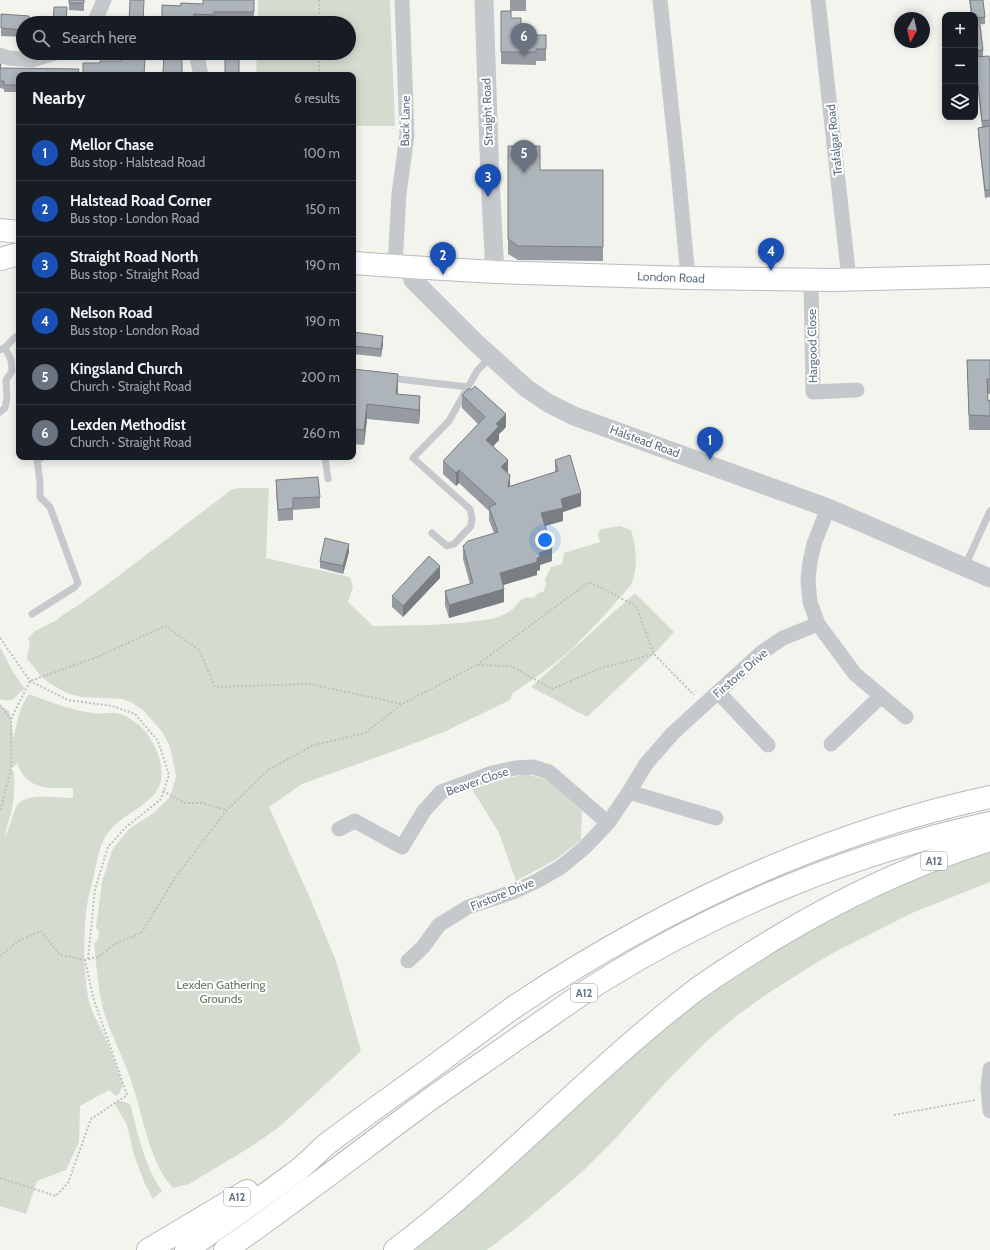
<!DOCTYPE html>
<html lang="en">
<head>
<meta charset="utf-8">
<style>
	body { margin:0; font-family:Cabin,sans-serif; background:#20242c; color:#f1f3f6 }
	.controls { position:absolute; right:12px; top:12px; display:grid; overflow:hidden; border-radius:8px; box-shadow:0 2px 10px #0003 }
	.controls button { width:36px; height:36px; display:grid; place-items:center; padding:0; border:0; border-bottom:1px solid #363941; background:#171b24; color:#f1f3f6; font:20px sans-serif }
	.compass { position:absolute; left:894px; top:12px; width:36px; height:36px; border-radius:50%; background:#171b24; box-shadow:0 2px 10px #0003; rotate:188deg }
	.you { position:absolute; left:545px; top:540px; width:14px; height:14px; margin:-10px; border:3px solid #fff; border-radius:50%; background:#1a73e8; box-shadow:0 0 0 6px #1a73e833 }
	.badge { display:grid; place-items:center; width:26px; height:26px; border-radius:50%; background:#0b8043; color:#fff; font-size:13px; font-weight:700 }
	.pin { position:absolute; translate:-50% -33px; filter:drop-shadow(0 1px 2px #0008) }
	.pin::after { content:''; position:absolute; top:21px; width:14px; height:12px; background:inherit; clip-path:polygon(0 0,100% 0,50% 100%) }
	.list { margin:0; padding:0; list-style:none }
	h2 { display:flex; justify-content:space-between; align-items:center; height:52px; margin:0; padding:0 16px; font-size:17px }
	h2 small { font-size:13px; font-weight:400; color:#9ea1a6 }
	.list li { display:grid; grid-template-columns:26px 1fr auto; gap:12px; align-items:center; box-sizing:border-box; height:56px; padding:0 16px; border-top:1px solid #363941 }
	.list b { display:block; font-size:15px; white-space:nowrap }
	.list p { margin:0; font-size:13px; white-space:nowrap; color:#9ea1a6 }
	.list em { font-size:13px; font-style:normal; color:#9ea1a6 }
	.icon { flex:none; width:22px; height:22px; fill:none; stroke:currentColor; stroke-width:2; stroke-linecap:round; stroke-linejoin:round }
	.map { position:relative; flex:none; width:990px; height:1250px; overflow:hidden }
	.search { position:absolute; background:#171b24; box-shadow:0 2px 10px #0003; left:16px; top:16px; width:340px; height:44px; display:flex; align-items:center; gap:10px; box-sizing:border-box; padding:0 14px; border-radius:22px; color:#9ea1a6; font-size:15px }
	.panel { position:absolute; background:#171b24; box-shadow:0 2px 10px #0003; left:16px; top:72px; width:340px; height:388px; border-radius:8px }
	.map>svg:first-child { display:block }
</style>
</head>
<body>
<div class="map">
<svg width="990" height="1250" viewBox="0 0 990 1250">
	<rect width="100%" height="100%" fill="#f4f4ef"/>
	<path fill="#d4dcd0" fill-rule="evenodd" d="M258,0H390L395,126H353V75H256L257,53H349V23H258Z
		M238,488H269L266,558L350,577L353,587L348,602L373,626C413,625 455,626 495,618C500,617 508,613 512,610C520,602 520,596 534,598L537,594L544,591L546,584L545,579L551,567L562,564L564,553L600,542L598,533L601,529L620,526L631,530C636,548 639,567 631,585L601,619L572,649L553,665L512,694L510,700L446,731L397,750L302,784L269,807L310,898L336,961L361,1051L297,1111L278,1128L252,1146L189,1184L173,1188C150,1163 144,1121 134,1090C127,1066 115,1043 106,1019C98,995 97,969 94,944L98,939L99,932L96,927L102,882L112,850L129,829L152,814L170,797L176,776L170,747L163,733L144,711L132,703L123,699L81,697L67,693L49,683L41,676L27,659L30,641L27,639L35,631L57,620L61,616L80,604L117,577L231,490Z
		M635,593L674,632L654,654L587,717L531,687Z
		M0,647L13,672L25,689C15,694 17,704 0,699Z
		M29,694C50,702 71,710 93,713C100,715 107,712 113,713C123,713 133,720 140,726C153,737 165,764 161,781C154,807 122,812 108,833C100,843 98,857 95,870C93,881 89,893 87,905C83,934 83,973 89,1001C92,1014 100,1025 105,1037C112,1053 117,1069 123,1085L119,1094L116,1096L109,1090L80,1106L79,1142L66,1170L37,1181L26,1214L0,1206V706L9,711L14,739C16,725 20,706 29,694ZM17,763C27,791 49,788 73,788V798C59,798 24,791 16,807C12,816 10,827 5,837C6,827 10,819 12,809C14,797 15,784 14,772L11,769Z
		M526,774L547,780L582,811L581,840L555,860L516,881L499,833L472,789L500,780Z
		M990,847V882L912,913L829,955L770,992L735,1017L705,1043L665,1083L615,1139L582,1172L521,1224L487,1250H398L710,985L807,922Z
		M121,1101L130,1104C138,1134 144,1165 162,1191L153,1199L145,1184L134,1155L127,1125L114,1103Z"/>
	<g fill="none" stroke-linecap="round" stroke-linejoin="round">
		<defs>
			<path id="primary" d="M0,230L19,232
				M0,259L19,254
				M353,263L410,267L495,272L688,278L833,280L990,276"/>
			<path id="trunk" d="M148,1250L247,1191
				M186,1250C222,1225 258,1200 293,1174C306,1165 316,1153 328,1143C364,1116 401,1090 438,1063C464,1044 490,1024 517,1005C661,909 820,834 990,797
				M225,1250C295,1202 361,1150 429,1100C460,1078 493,1056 524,1034C548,1018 572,1000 597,984C717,909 852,853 990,823
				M395,1250C501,1170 591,1070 697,989C722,971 748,955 774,939C842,898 914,864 990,840"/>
		</defs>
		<use href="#primary" stroke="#b8bbbf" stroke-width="24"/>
		<use href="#trunk" stroke="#b7babd" stroke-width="24"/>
		<path stroke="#bec0c2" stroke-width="2" stroke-dasharray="2 2" stroke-linecap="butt" d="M319,0V23
			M319,53V75
			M0,638L30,681L68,700L112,706L135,714L158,741L169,775L161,799L125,828L108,847L95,889L88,959
			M477,665L589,582L636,606L654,654L694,695
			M0,705L11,719V769L0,812
			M11,719L30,681L97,657L165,626L199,650L215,687L309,684L402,704
			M163,791L185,803H203L226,810
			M0,956L18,941L41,931L60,955L85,960L98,957L115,944L141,933L175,878L225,812L268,770L314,745L365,733L402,704L477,665L511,666L552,689L598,669L654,654
			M894,1115L975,1100
			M0,1178L56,1196L68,1183L91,1119L127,1095L93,997L85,960"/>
		<path stroke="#c6c9cc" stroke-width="7" d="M0,350C9,347 11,338 19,335
			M389,378L468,387
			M0,412L5,408L7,397L6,380L12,371L11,360L5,348
			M325,457L328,479
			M432,533L447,546L454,544L471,526L472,518L470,509L413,458L449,421L477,371L490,357
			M965,566L990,511
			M32,614L75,587L78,583L50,507L40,497V482L37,460L43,457"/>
		<path stroke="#c6c9cc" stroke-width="15" d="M660,0L678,170L688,278
			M818,0L849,279
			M94,23L104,0
			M196,53L201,75
			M0,55L9,58L32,60L55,53
			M395,266L399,194L407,135L402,0
			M811,280L813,392L857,390
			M828,508L814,544L810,562L808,580L810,602L818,624L855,674L906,717
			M718,692L768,745
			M831,744L881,696
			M629,792L716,818
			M339,829L355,821L402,847L424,811L441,792L492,773L515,768L533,767L549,772L608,823
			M408,961L423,947L439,925L468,907L513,892L537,881L561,867L584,848L608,823L629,792L646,764L673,733L762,652L783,638L818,624
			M990,1069L988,1087L990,1111"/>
		<path stroke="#c6c9cc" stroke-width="19" d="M484,0L490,180L495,272
			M410,267L413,280L475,342L526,388L548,403L574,416L828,508L990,578"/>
		<use href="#primary" stroke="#fff" stroke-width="22"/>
		<use href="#trunk" stroke="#fff" stroke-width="22"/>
	</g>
	<path fill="#959ba0" d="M69,0H84V11L69,10Z
		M510,0H526V11H510Z
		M969,0H983L985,17V24L975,25V15H971Z
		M162,5L254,7V20L214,19V23L194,22V23H162Z
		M501,11L511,18L521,35H546V61H536V65L501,64Z
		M1,14L29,16V23H23V37L1,36Z
		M975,25L983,50V56L990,64V197L985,198L978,135V128L982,127L975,65Z
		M164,53L182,75H163Z
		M0,64L1,68L19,75V92H4V89L0,88Z
		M508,146L540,170H603V261L518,260L508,254Z
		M353,332L383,344L381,357L353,354Z
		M967,360H990V394H988V401L990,400V430H969Z
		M353,369L398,389L397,394L420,396V411L419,424L367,419L364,445L353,444Z
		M462,395L506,427L499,434V440L493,446L508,473L510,486L555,472V460L581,506L563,512V521L545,526L552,561L540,565V570L537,571V575L503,585L504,602L449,618L445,605V591L470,584L463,559V546L494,533L489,520V511L459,483L456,486L443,474V461L478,424L462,408Z
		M276,480L320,497V508L293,510V520L278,521L276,491Z
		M349,552L343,574L320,568V561Z
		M440,578L403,617L392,607V596Z"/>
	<path fill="#797e82" d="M383,336V344L381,357V349Z
		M398,374V389L396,409V394Z
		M420,396V411L419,424V410Z
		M367,404V419L364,445V430Z
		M506,414V427L499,434V440L486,454V440L496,424Z
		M508,460V473L501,467Z
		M459,470V483L456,486V473Z
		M510,475V488L508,487Z
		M581,493V506L563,512V521L541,527V513L561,499Z
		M349,544V552L343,574V566Z
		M552,548V561L540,565V570L537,571V575L500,586V573L537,558L539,553Z
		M440,566V578L403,617V606Z
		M504,589V602L449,618V605Z"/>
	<path fill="#adb4ba" stroke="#797e82" d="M69,0H84V3H69Z
		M130,0H144L143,23H129Z
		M203,0H254V12H214V15L194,14V18L176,17V20L162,19V5L180,6L181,3L203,4Z
		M970,0H983L985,17L975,18V15H972Z
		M54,7H67L66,23H53Z
		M501,11H511V18H521V35H546V49H536V52H501Z
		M1,14L29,16V23H23V30L1,28Z
		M975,25H980L983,50L975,51Z
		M164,53L182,54V75H168V73H163Z
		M225,53H239V75H225Z
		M121,56L145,57L144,75H83V63H100V61H121Z
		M989,56L990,64V120L982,121L975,57Z
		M0,64H1L0,68L79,69L78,75H19V85H4V81H0Z
		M990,126V190H985L978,128Z
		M508,146H540V170H603V247L518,246L508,239Z
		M353,332L383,336L381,349L353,346Z
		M967,360H990V379H987L988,401L990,400V416L969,415Z
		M353,369L398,374L396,394L420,396L419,410L367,404L364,430L353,429Z
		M475,386L506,414L496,424L499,426L486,440L508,460L501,467L510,475L508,487L558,471L555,460L570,455L581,493L561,499L563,508L541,513L552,548L539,553L540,557L537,558V562L500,573L504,589L449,605L445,591L473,583L463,546L468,541L498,532L489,507L496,504L459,470L456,473L443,461L485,417L462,395L469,388L471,390Z
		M318,477L320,497L293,498V508L278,510L276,480Z
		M325,538L349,544L343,566L320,561Z
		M429,556L440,566L403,606L392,596Z"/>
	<g text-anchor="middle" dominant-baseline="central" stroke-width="4" stroke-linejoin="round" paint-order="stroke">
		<g fill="#fff" stroke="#909ca8" stroke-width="1">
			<rect x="921" y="852" width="26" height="18" rx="3"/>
			<rect x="571" y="984" width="26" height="18" rx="3"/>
			<rect x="224" y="1188" width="26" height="18" rx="3"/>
		</g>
		<g font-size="11" font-weight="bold" fill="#607183">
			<text x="934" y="861">A12</text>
			<text x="584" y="993">A12</text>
			<text x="237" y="1197">A12</text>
		</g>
		<g font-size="12" fill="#607183" stroke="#fff">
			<text transform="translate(487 112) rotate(-92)">Straight Road</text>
			<text transform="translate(405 121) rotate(-89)">Back Lane</text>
			<text transform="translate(834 140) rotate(-96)">Trafalgar Road</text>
			<text transform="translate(671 277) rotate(2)">London Road</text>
			<text transform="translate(812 346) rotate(-91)">Hargood Close</text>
			<text transform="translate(645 441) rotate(20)">Halstead Road</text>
			<text transform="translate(740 673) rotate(-41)">Firstore Drive</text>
			<text transform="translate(477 781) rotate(-19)">Beaver Close</text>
			<text transform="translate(502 894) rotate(-22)">Firstore Drive</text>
		</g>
		<g font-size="12" fill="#637a5f" stroke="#fff">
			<text x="221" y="984">Lexden Gathering<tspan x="221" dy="14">Grounds</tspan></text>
		</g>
	</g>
</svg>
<div class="controls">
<button>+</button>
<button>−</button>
<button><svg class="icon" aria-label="layers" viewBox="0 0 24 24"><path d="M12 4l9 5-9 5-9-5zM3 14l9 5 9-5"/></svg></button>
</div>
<svg class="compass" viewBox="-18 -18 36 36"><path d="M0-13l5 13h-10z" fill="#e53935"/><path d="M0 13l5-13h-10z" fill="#9ea1a6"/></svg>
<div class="you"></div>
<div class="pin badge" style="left:710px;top:460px;background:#1a4fb4">1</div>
<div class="pin badge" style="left:443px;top:275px;background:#1a4fb4">2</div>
<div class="pin badge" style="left:488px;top:197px;background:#1a4fb4">3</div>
<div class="pin badge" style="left:771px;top:271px;background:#1a4fb4">4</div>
<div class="pin badge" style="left:524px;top:173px;background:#6b7280">5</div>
<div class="pin badge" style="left:524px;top:56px;background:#6b7280">6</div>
<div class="search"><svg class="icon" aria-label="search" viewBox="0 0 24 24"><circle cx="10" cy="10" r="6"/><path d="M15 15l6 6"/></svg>Search here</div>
<section class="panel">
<h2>Nearby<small>6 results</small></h2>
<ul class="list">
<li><span class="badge" style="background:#1a4fb4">1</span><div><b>Mellor Chase</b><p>Bus stop · Halstead Road</p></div><em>100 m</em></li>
<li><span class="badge" style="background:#1a4fb4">2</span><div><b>Halstead Road Corner</b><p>Bus stop · London Road</p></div><em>150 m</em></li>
<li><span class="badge" style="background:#1a4fb4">3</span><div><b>Straight Road North</b><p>Bus stop · Straight Road</p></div><em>190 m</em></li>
<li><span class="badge" style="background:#1a4fb4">4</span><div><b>Nelson Road</b><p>Bus stop · London Road</p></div><em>190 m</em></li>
<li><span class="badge" style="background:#6b7280">5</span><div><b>Kingsland Church</b><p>Church · Straight Road</p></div><em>200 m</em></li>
<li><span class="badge" style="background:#6b7280">6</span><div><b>Lexden Methodist</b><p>Church · Straight Road</p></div><em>260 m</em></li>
</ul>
</section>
</div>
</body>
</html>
